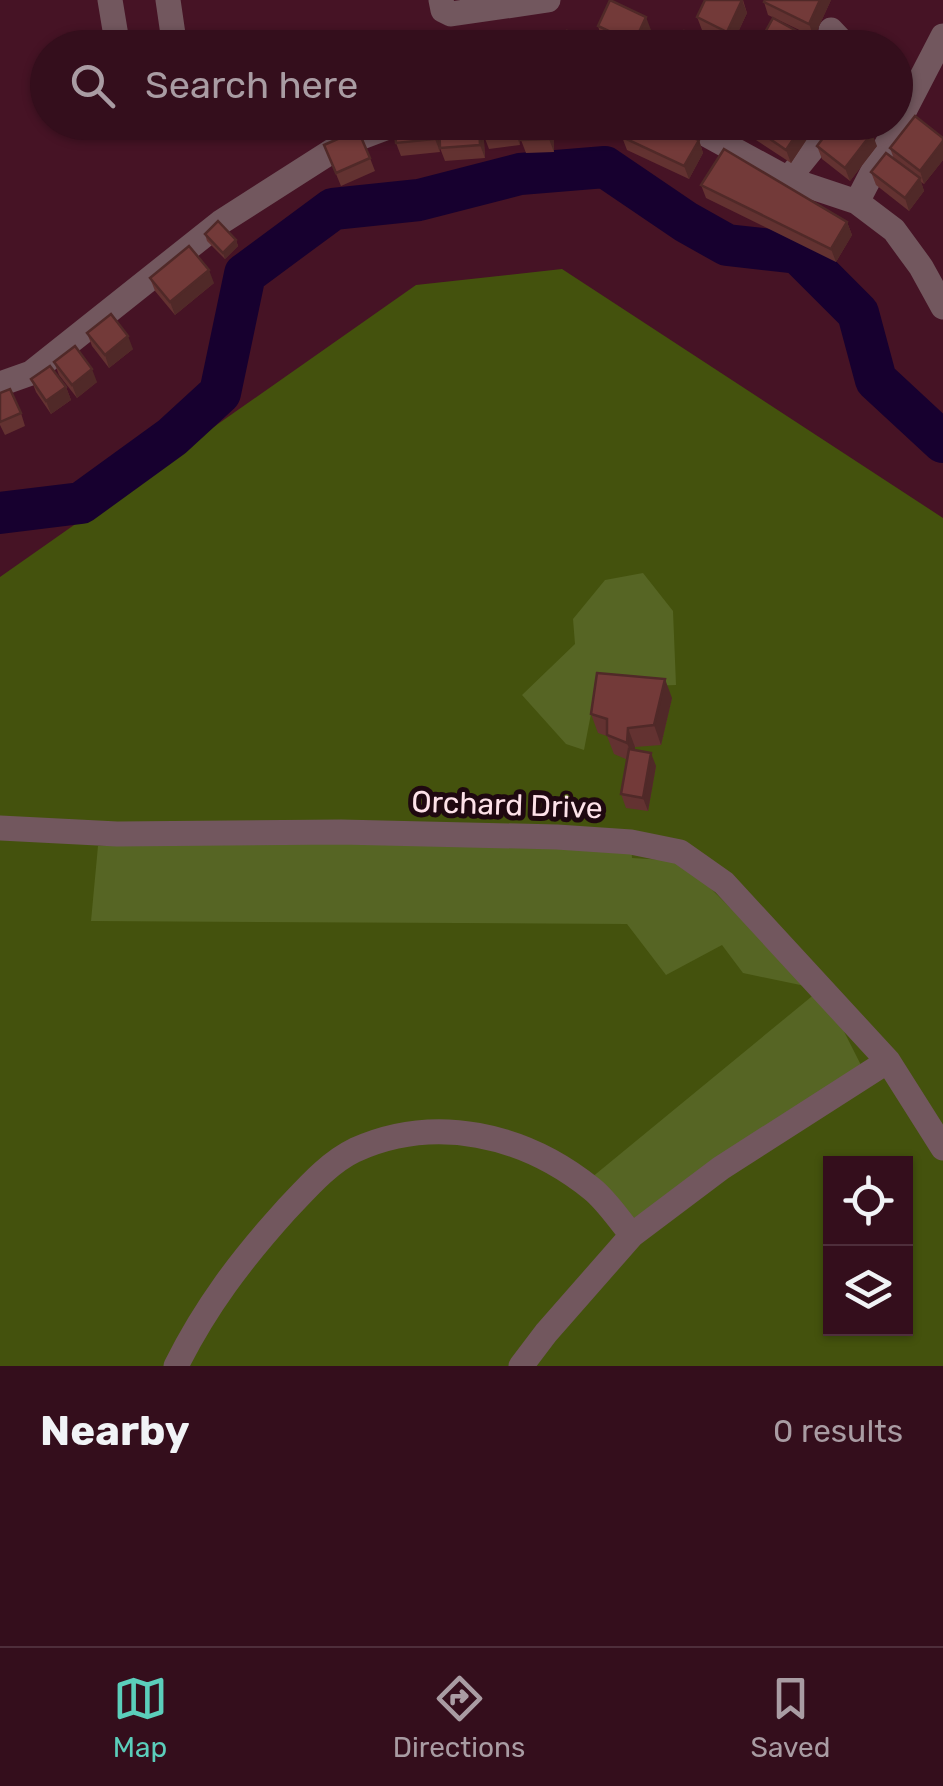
<!DOCTYPE html>
<html lang="en">
<head>
<meta charset="utf-8">
<style>
	body { margin:0; font-family:Rubik,sans-serif; background:#3f1c29; color:#f1f3f6 }
	.controls { position:absolute; right:30px; bottom:30px; display:grid; overflow:hidden; border-radius:0px; box-shadow:0 2px 8px #0004 }
	.controls button { width:90px; height:90px; display:grid; place-items:center; padding:0; border:0; border-bottom:2px solid #4e2e3b; background:#340e1c; color:#f1f3f6; font:50px sans-serif }
	.list { margin:0; padding:0; list-style:none }
	h2 { display:flex; justify-content:space-between; align-items:center; height:130px; margin:0; padding:0 40px; font-size:42px }
	h2 small { font-size:32px; font-weight:400; color:#a99ca3 }
	.icon { flex:none; width:55px; height:55px; fill:none; stroke:currentColor; stroke-width:2; stroke-linecap:round; stroke-linejoin:round }
	.map { position:relative; flex:none; width:943px; height:1366px; overflow:hidden }
	.search { position:absolute; background:#340e1c; box-shadow:0 2px 8px #0004; left:30px; right:30px; top:30px; height:110px; display:flex; align-items:center; gap:25px; box-sizing:border-box; padding:0 35px; border-radius:55px; color:#a99ca3; font-size:38px }
	.sheet { height:280px; background:#340e1c }
	nav { display:flex; justify-content:space-around; align-items:center; box-sizing:border-box; height:140px; border-top:2px solid #4e2e3b; background:#340e1c; font-size:28px; color:#a99ca3 }
	nav a { display:grid; justify-items:center; gap:5px }
	nav .on { color:#5bcebb }
	.map>svg:first-child { display:block }
</style>
</head>
<body>
<div class="map">
<svg width="943" height="1366" viewBox="0 0 943 1366">
	<rect width="100%" height="100%" fill="#461325"/>
	<path fill="#44520d" fill-rule="evenodd" d="M562,269L943,518V1366H0V577L416,285ZM830,1164H906V1328H830Z"/>
	<path fill="#566524" d="M643,573L673,611L676,685L596,688L584,750L566,744L522,695L575,644L573,619L605,580Z
		M283,841L631,842L632,858L683,861L810,987L743,973L722,945L666,975L627,924L91,921L98,846Z
		M822,988L865,1073L631,1220L591,1178Z"/>
	<g fill="none" stroke-linecap="round" stroke-linejoin="round">
		<path stroke="#17002f" stroke-width="42" d="M0,513L81,503L172,437L220,393L245,274L333,209L419,200L520,174L605,167L686,222L727,245L798,253L858,313L876,380L943,442"/>
		<path stroke="#72575e" stroke-width="25" d="M110,0L118,48
			M168,0L175,48
			M441,0L443,10L451,14L548,0
			M831,30L848,48
			M673,122L689,125L788,179L857,202L894,230L921,267L943,307
			M788,179L834,122
			M857,202L943,36
			M0,384L31,373L221,222L343,144L401,122
			M0,828L117,834L341,832L557,837L631,842L680,852L724,883L888,1061L943,1148
			M176,1366C206,1306 241,1260 286,1210C306,1189 328,1163 355,1150C435,1114 524,1134 592,1189C607,1201 619,1220 632,1235
			M521,1366L546,1333L632,1235L721,1168L888,1061"/>
	</g>
	<path fill="#633231" d="M743,0L747,13L732,45L702,30L697,17Z
		M831,0L814,37L768,15L764,2Z
		M598,26L651,30L642,48H620L602,39Z
		M394,122H436L440,152L401,156L396,143Z
		M439,122H518L520,145L489,149L484,136L483,126L485,158L445,161L440,148Z
		M520,122H553L554,152L526,153L521,140Z
		M753,122H817L810,134L804,130L807,139L791,163L756,140L751,126Z
		M622,137L699,140L703,153L689,179L627,150Z
		M943,138V160L924,184L921,182L924,191L909,211L876,185L871,172L894,159L890,148Z
		M324,145L370,158L375,171L341,186Z
		M817,146H877L850,181L822,159Z
		M701,185L847,222L852,235L836,262L706,198Z
		M205,234L236,240L238,246L225,259L207,241Z
		M150,278L214,283L175,315L155,291Z
		M87,333L133,349L109,368L92,346Z
		M54,362L97,382L77,398L59,375Z
		M31,379L66,387L71,400L51,414L36,392Z
		M0,393L21,413L25,426L5,435L0,425Z
		M672,698L661,745L635,747V750L656,766L648,811L626,808L621,794L628,760L614,754L607,736L598,733L591,714Z"/>
	<path fill="#502928" d="M742,0L747,13L732,45L727,32Z
		M820,0H831L814,37L809,24Z
		M646,17L651,30L642,48H635L634,43Z
		M802,34L807,47L795,48Z
		M433,122H436L437,127L440,152L435,139Z
		M479,122H483L485,158L480,145Z
		M514,122H518L520,145L515,132Z
		M549,122H553L554,152L549,139Z
		M806,122H817L810,134Z
		M802,126L807,139L791,163L786,150Z
		M872,133L877,146L850,181L845,168Z
		M699,140L703,153L689,179L684,166Z
		M943,141V160L924,184L920,171Z
		M920,178L924,191L909,211L905,198Z
		M847,222L852,235L836,262L831,249Z
		M236,240L238,246L225,259L223,253Z
		M209,270L214,283L175,315L170,302Z
		M128,336L133,349L109,368L105,355Z
		M92,369L97,382L77,398L72,385Z
		M66,387L71,400L51,414L46,401Z
		M665,679L672,698L661,745L654,725Z
		M628,728L635,747L634,762L627,743Z
		M651,753L656,766L648,811L643,798Z"/>
	<path fill="#733a39" stroke="#502928" stroke-width="2.5" d="M610,0L646,17L634,43L598,26Z
		M705,0H742L727,32L697,17Z
		M765,0H820L809,24L764,2Z
		M773,18L802,34L795,48L757,47Z
		M567,31L603,48H560Z
		M684,31L732,46L731,48H673Z
		M808,37L828,48H803Z
		M915,116L943,138V141L920,171L890,148Z
		M394,122H433L435,139L396,143Z
		M439,122H479L480,145L440,148Z
		M483,122H514L515,132L484,136Z
		M520,122H549V139L521,140Z
		M631,122H650L699,140L684,166L622,137Z
		M753,122H797L802,126L786,150L751,126Z
		M835,122H858L872,133L845,168L817,146Z
		M358,130L370,158L336,173L324,145Z
		M724,149L847,222L831,249L701,185Z
		M886,153L920,178L905,198L871,172Z
		M218,221L236,240L223,253L205,234Z
		M189,246L209,270L170,302L150,278Z
		M111,314L128,336L105,355L87,333Z
		M75,346L92,369L72,385L54,362Z
		M50,366L66,387L46,401L31,379Z
		M10,389L21,413L0,422V393Z
		M597,673L665,679L654,725L628,728L627,743L607,735V719L591,714Z
		M629,749L651,753L643,798L621,794Z"/>
	<g text-anchor="middle" dominant-baseline="central" stroke-width="10" stroke-linejoin="round" paint-order="stroke">
		<g font-size="30" fill="#fde1e8" stroke="#1f0810">
			<text transform="translate(507 805) rotate(2)">Orchard Drive</text>
		</g>
	</g>
</svg>
<div class="controls">
<button><svg class="icon" aria-label="locate" viewBox="0 0 24 24"><circle cx="12" cy="12" r="6"/><path d="M12 2v4M12 18v4M2 12h4M18 12h4"/></svg></button>
<button><svg class="icon" aria-label="layers" viewBox="0 0 24 24"><path d="M12 4l9 5-9 5-9-5zM3 14l9 5 9-5"/></svg></button>
</div>
<div class="search"><svg class="icon" aria-label="search" viewBox="0 0 24 24"><circle cx="10" cy="10" r="6"/><path d="M15 15l6 6"/></svg>Search here</div>
</div>
<section class="sheet">
<h2>Nearby<small>0 results</small></h2>
<ul class="list">
</ul>
</section>
<nav>
<a class="on"><svg class="icon" aria-label="map" viewBox="0 0 24 24"><path d="M3 6l6-2 6 2 6-2v14l-6 2-6-2-6 2zM9 4v14M15 6v14"/></svg>Map</a>
<a><svg class="icon" aria-label="directions" viewBox="0 0 24 24"><path d="M12 3l9 9-9 9-9-9zM9 14v-3h6M13 9l2 2-2 2"/></svg>Directions</a>
<a><svg class="icon" aria-label="saved" viewBox="0 0 24 24"><path d="M7 4h10v16l-5-4-5 4z"/></svg>Saved</a>
</nav>
</body>
</html>
